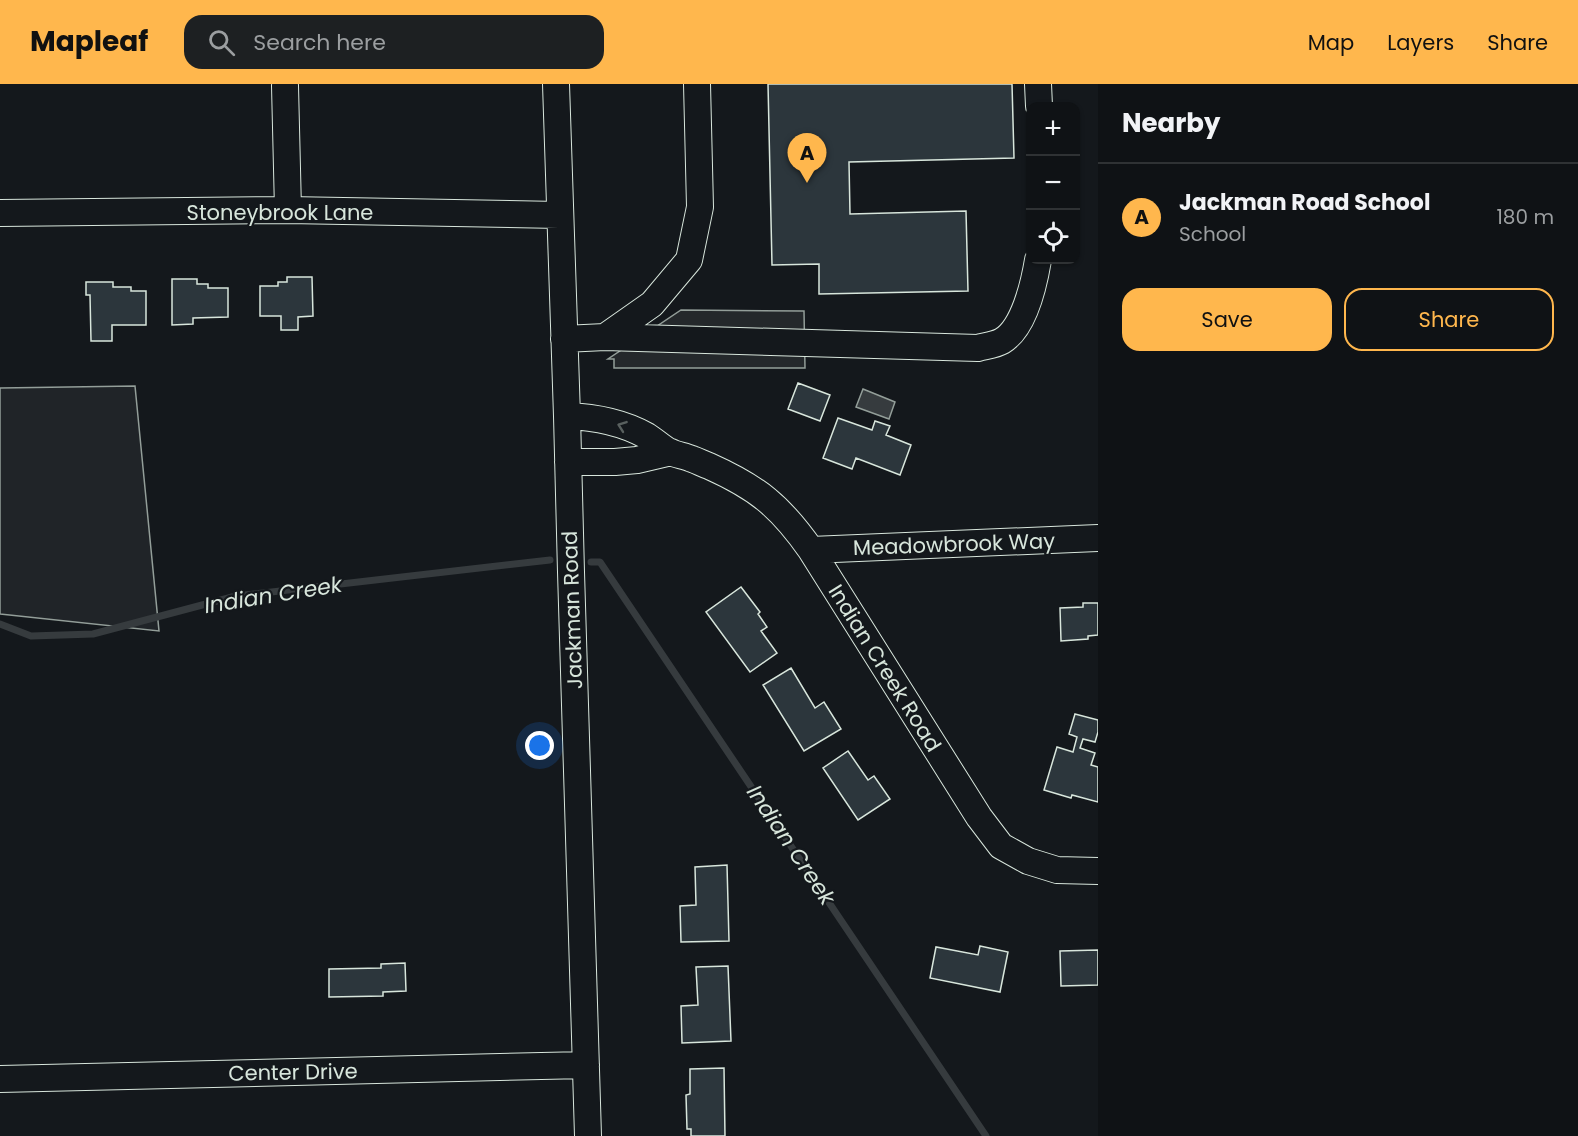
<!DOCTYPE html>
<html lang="en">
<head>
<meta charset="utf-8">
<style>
	body { margin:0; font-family:Poppins,sans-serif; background:#1d2022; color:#f1f3f6 }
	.controls { position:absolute; right:18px; top:18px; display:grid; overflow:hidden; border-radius:12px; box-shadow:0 2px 4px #0004 }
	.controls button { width:54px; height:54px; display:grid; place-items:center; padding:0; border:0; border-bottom:2px solid #2f3234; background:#0f1215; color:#f1f3f6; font:30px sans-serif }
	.you { position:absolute; left:540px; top:662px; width:21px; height:21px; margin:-15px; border:4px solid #fff; border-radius:50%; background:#1a73e8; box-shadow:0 0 0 9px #1a73e833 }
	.badge { display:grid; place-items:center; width:39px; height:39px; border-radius:50%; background:#ffb74d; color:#111; font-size:20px; font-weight:700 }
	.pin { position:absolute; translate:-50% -50px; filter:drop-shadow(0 2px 3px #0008) }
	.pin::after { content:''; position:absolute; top:32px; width:21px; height:18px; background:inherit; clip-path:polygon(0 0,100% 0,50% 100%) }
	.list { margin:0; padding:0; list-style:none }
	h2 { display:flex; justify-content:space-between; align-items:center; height:78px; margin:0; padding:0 24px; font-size:26px }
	h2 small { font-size:20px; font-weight:400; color:#9b9ea0 }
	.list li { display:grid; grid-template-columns:39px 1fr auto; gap:18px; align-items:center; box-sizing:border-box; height:108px; padding:0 24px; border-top:2px solid #2f3234 }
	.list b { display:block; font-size:22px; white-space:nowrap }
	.list p { margin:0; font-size:20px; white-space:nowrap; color:#9b9ea0 }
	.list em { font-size:20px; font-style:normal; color:#9b9ea0 }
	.actions { display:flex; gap:12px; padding:18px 24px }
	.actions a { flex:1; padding:14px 0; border:2px solid #ffb74d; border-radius:18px; text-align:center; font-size:21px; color:#ffb74d }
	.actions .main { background:#ffb74d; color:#111 }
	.icon { flex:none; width:33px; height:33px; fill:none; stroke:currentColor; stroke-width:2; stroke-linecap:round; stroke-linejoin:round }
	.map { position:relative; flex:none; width:1098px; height:1052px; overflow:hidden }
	header { display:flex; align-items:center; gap:36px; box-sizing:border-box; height:84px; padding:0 30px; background:#ffb74d; color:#111 }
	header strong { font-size:28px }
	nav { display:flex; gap:33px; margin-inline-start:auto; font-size:21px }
	.search { width:420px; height:54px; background:#1d2022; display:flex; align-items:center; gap:15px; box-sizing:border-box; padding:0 21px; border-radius:18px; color:#9b9ea0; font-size:22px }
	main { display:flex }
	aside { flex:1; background:#0f1215 }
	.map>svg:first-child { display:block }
</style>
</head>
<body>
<header>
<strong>Mapleaf</strong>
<div class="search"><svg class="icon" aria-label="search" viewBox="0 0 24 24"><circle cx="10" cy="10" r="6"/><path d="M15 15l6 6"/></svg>Search here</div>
<nav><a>Map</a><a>Layers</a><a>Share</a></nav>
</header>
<main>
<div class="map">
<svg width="1098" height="1052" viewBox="0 0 1098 1052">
	<rect width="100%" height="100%" fill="#14181c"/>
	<path fill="#202428" stroke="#939e99" stroke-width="1.5" d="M135,302L159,547L0,530V304Z"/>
	<path fill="#24282b" stroke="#939e99" stroke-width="1.5" d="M681,226L804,227L805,284H614V275H608Z"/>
	<path fill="#363b3e" stroke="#939e99" stroke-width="1.5" d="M863,305L895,318L889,335L856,323Z"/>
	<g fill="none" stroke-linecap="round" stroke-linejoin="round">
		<path stroke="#363b3e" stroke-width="7" d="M591,478H600L986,1052
			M0,540L31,552L93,550L236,512L550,476"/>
	</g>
	<path fill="#2c363c" stroke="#d8e6dc" stroke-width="1.5" d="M768,0H1012L1014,74L849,78L850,130L966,127L968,207L819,210V180L772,181Z
		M287,193H312L313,232L298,233V246H281V232H260V202H278V198H287Z
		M172,195H197V200H208V204H228V233L193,234V240L172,241Z
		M86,198H113V203H131V207H146V241H112V257H91L90,211H86Z
		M798,299L830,311L820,337L788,325Z
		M838,334L872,346L875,337L890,342L886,351L911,361L900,391L856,374L852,385L823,374Z
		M741,503L760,528L758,530L767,543L761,547L777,569L750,588L706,528Z
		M1083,519H1098V551L1088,552V555L1061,557L1060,524L1083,523Z
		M791,584L815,624L824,618L841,645L804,667L763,601Z
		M1075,630L1098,636V648L1095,658L1083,655L1080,664L1095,669L1091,681L1098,683V718L1072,711L1071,714L1044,706L1057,663L1073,668L1077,653L1069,650Z
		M848,667L868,696L874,692L890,715L858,736L823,684Z
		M727,781L729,857L681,858L680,822L696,821L695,783Z
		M980,862L1008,868L1000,908L930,894L936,863L978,871Z
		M1098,866V901L1061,902L1060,867Z
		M405,879L406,907L383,908V912L329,913V885L381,884V880Z
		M728,882L731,957L682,959L681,922L698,921L696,883Z
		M724,984L725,1052H691V1045H687L686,1011L690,1010V985Z"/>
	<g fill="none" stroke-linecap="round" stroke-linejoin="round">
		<defs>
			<path id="minor" d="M556,0L567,332L571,488L588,1052
				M1038,0L1039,22
				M285,2L288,126
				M0,129L288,126L559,131
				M605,253L978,264C985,262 995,261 1002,257C1024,244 1034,200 1038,176
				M564,255L605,253L652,220L689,176L700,123L697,0
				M567,332C596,333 622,338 647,352C655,357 662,364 670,368C677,371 685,372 692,375C698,377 703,380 709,382C758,404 780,422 811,466L979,733L1001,762L1028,777L1057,786L1098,787
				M568,378H615L637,376L671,368
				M811,466L1098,454
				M0,995L586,981"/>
		</defs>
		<use href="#minor" stroke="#d8e6dc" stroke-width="28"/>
		<use href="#minor" stroke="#14181c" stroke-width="26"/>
	</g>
	<defs><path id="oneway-chevron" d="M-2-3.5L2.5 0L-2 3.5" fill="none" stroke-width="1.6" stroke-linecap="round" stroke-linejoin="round" transform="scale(1.5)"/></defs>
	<use stroke="#59605f" href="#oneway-chevron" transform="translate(622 342) rotate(-160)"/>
	<g text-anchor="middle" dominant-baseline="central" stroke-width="4.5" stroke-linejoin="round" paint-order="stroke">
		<g font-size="21" fill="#d8e6dc" stroke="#14181c">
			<text x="280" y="128">Stoneybrook Lane</text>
			<text transform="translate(954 460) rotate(-2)">Meadowbrook Way</text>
			<text transform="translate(572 526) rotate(-92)">Jackman Road</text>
			<text transform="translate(885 584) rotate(58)">Indian Creek Road</text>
			<text transform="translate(293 988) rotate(-1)">Center Drive</text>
		</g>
		<g font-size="22" font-style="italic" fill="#d8e6dc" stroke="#14181c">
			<text transform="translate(273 511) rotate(-9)">Indian Creek</text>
			<text transform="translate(791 761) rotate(56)">Indian Creek</text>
		</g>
	</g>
</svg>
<div class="controls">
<button>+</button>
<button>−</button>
<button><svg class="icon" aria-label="locate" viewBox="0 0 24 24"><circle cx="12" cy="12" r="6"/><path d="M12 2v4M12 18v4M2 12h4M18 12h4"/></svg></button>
</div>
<div class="you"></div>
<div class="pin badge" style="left:807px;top:99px">A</div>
</div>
<aside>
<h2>Nearby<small></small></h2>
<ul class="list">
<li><span class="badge">A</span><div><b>Jackman Road School</b><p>School</p></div><em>180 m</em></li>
</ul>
<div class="actions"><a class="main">Save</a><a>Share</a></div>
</aside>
</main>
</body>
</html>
